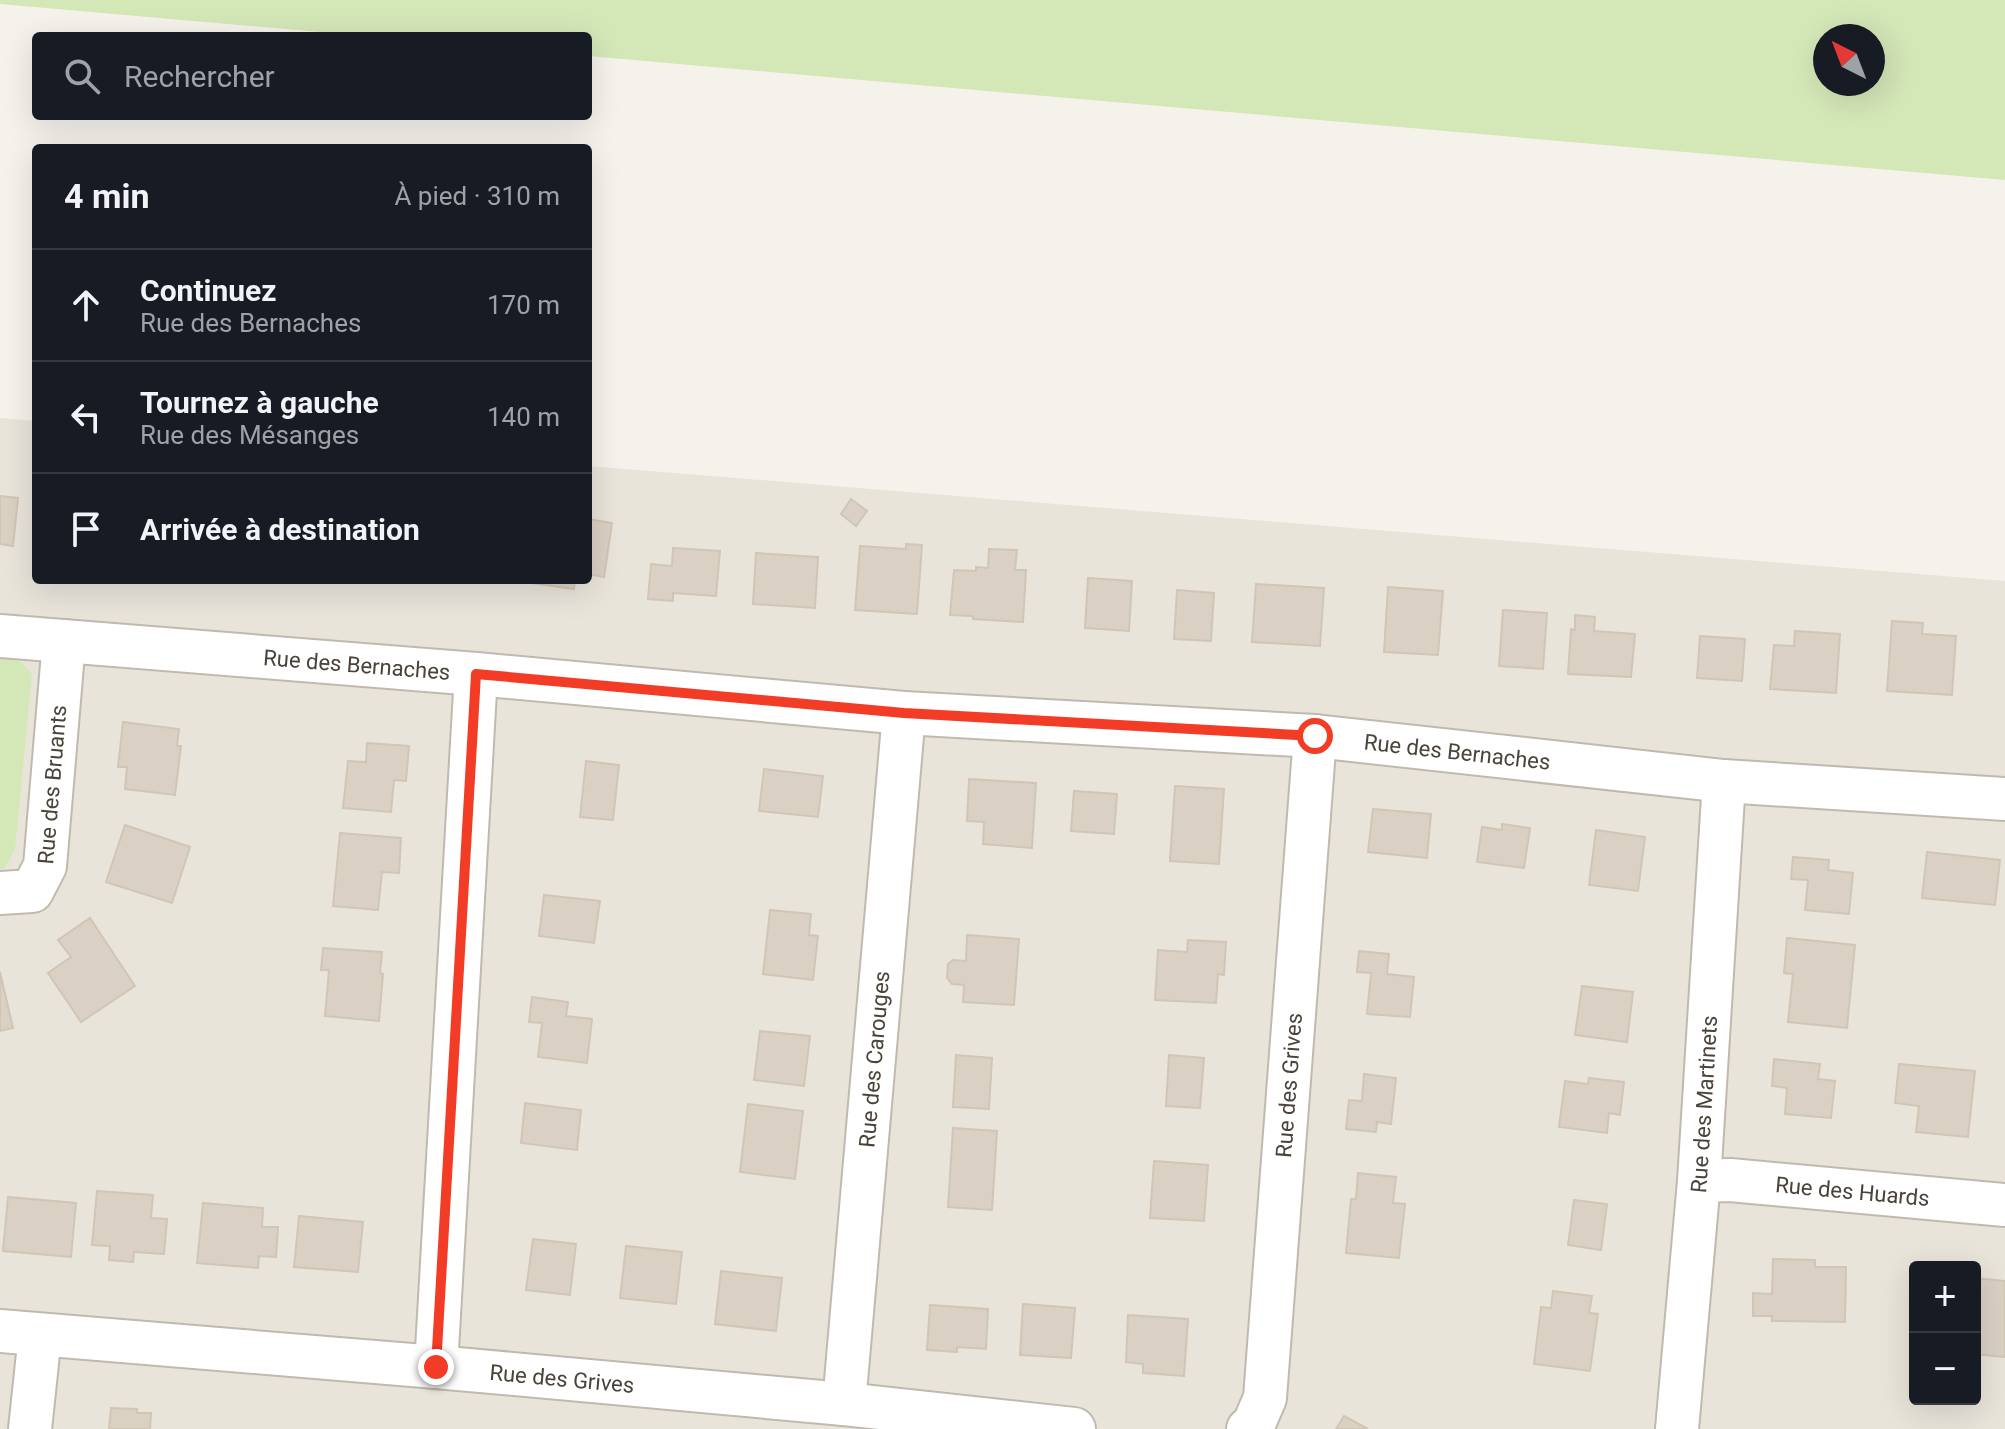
<!DOCTYPE html>
<html lang="fr">
<head>
<meta charset="utf-8">
<style>
	body { margin:0; font-family:Roboto,sans-serif; background:#20242c; color:#f1f3f6 }
	.controls { position:absolute; right:24px; bottom:24px; display:grid; overflow:hidden; border-radius:8px; box-shadow:0 8px 32px #0002 }
	.controls button { width:72px; height:72px; display:grid; place-items:center; padding:0; border:0; border-bottom:2px solid #363941; background:#171b24; color:#f1f3f6; font:40px sans-serif }
	.compass { position:absolute; left:1813px; top:24px; width:72px; height:72px; border-radius:50%; background:#171b24; box-shadow:0 8px 32px #0002; rotate:318deg }
	.stop { position:absolute; width:24px; height:24px; margin:-18px; border:6px solid #f23c26; border-radius:50%; background:#fff }
	.stop.end { background:#f23c26; border-color:#fff; box-shadow:0 2px 8px #0008 }
	.list { margin:0; padding:0; list-style:none }
	h2 { display:flex; justify-content:space-between; align-items:center; height:104px; margin:0; padding:0 32px; font-size:34px }
	h2 small { font-size:26px; font-weight:400; color:#9ea1a6 }
	.list li { display:grid; grid-template-columns:52px 1fr auto; gap:24px; align-items:center; box-sizing:border-box; height:112px; padding:0 32px; border-top:2px solid #363941 }
	.list b { display:block; font-size:30px; white-space:nowrap }
	.list p { margin:0; font-size:26px; white-space:nowrap; color:#9ea1a6 }
	.list em { font-size:26px; font-style:normal; color:#9ea1a6 }
	.icon { flex:none; width:44px; height:44px; fill:none; stroke:currentColor; stroke-width:2; stroke-linecap:round; stroke-linejoin:round }
	.map { position:relative; flex:none; width:2005px; height:1429px; overflow:hidden }
	.search { position:absolute; background:#171b24; box-shadow:0 8px 32px #0002; left:32px; top:32px; width:560px; height:88px; display:flex; align-items:center; gap:20px; box-sizing:border-box; padding:0 28px; border-radius:8px; color:#9ea1a6; font-size:30px }
	.panel { position:absolute; background:#171b24; box-shadow:0 8px 32px #0002; left:32px; top:144px; width:560px; height:440px; border-radius:8px }
	.map>svg:first-child { display:block }
</style>
</head>
<body>
<div class="map">
<svg width="2005" height="1429" viewBox="0 0 2005 1429">
	<rect width="100%" height="100%" fill="#f5f2ec"/>
	<path fill="#e9e4da" fill-rule="evenodd" d="M0,418L36,421V580H588V466L2005,581V1429H0ZM1915,1267H1975V1399H1915Z"/>
	<path fill="#d4e7b7" fill-rule="evenodd" d="M0,0H2005V180L588,56V36H366L0,4ZM1825,36H1873V84H1825Z
		M0,656L21,662L32,674L15,849L4,869H0Z"/>
	<path fill="#dad0c4" stroke="#d1c5b5" stroke-width="2" d="M0,496L18,498L13,546L0,544Z
		M851,499L867,511L856,526L841,514Z
		M588,519L612,523L604,577L588,574Z
		M906,544L922,545L917,614L855,610L860,546L906,549Z
		M673,548L720,551L716,596L673,593V601L648,599L651,564L672,566Z
		M989,549L1017,550L1015,570H1026L1023,622L973,619V616L950,615L954,570L976,571V567L988,568Z
		M756,553L818,557L815,608L753,604Z
		M1088,578L1132,581L1129,631L1085,628Z
		M531,580H575L574,589L531,583Z
		M1256,584L1324,588L1320,646L1252,642Z
		M1388,587L1443,591L1438,655L1384,652Z
		M1177,590L1214,593L1211,641L1174,639Z
		M1503,610L1547,613L1543,669L1499,666Z
		M1575,615L1595,617L1594,631L1635,634L1631,677L1568,674L1571,629L1575,630Z
		M1892,621L1923,623L1922,634L1956,636L1952,695L1887,691Z
		M1795,631L1840,634L1836,693L1770,689L1774,645L1794,646Z
		M1700,636L1745,639L1742,681L1697,678Z
		M123,722L179,729L177,746H181L175,795L125,789L127,767H118Z
		M367,743L409,746L406,781L394,780L391,812L343,808L348,761L366,762Z
		M586,761L619,765L613,820L580,817Z
		M764,769L823,776L818,817L759,811Z
		M969,779L1036,783L1032,848L983,844L984,822L967,821Z
		M1175,786L1224,789L1219,864L1170,861Z
		M1074,791L1117,794L1114,834L1071,831Z
		M1373,809L1431,814L1427,858L1368,852Z
		M1502,824L1530,828L1524,868L1477,862L1482,827L1502,830Z
		M125,825L190,847L172,903L106,882Z
		M1596,830L1645,837L1638,891L1589,885Z
		M340,833L401,838L399,873L382,872L378,910L333,906Z
		M1927,852L2000,860L1995,905L1922,898Z
		M1793,857L1829,860L1828,870L1853,873L1849,914L1805,910L1808,880L1791,879Z
		M544,895L600,901L594,943L539,936Z
		M770,910L811,914L809,935L818,936L813,980L763,974Z
		M90,918L135,986L81,1022L48,973L71,957L58,940Z
		M967,935L1019,939L1014,1005L963,1002L964,985L952,984L947,978L948,964L953,960L966,961Z
		M1787,938L1855,945L1847,1028L1788,1022L1793,974L1784,973Z
		M1188,940L1226,942L1224,975L1218,974L1216,1003L1155,1000L1158,950L1187,952Z
		M323,948L382,952L380,973L383,974L379,1021L325,1016L329,970H321Z
		M1359,951L1389,954L1387,974L1414,977L1410,1017L1367,1014L1371,973L1357,972Z
		M0,972L13,1028L0,1031Z
		M1582,986L1633,992L1627,1042L1575,1035Z
		M532,997L568,1002L566,1016L592,1019L587,1063L538,1057L542,1023L529,1022Z
		M760,1031L810,1036L804,1086L754,1080Z
		M956,1055L992,1058L989,1109L953,1107Z
		M1169,1055L1204,1058L1200,1108L1166,1106Z
		M1774,1059L1820,1064L1818,1079L1835,1081L1831,1118L1785,1114L1787,1088L1772,1086Z
		M1899,1064L1975,1071L1968,1137L1916,1132L1919,1106L1895,1103Z
		M1364,1074L1396,1078L1391,1124L1377,1122L1376,1132L1346,1129L1349,1100L1362,1101Z
		M1589,1078L1624,1082L1620,1115L1609,1113L1607,1133L1559,1127L1565,1081L1588,1084Z
		M525,1103L581,1110L577,1150L521,1143Z
		M748,1104L803,1111L795,1179L740,1172Z
		M953,1128L997,1131L992,1210L948,1207Z
		M1154,1161L1208,1165L1204,1221L1150,1218Z
		M1358,1173L1396,1177L1393,1203L1405,1204L1399,1258L1346,1253L1351,1199H1356Z
		M97,1191L153,1195L151,1218L167,1219L164,1254L134,1252L133,1262L109,1260L110,1246L92,1245Z
		M8,1197L76,1203L71,1257L3,1251Z
		M1574,1200L1607,1204L1601,1250L1568,1245Z
		M203,1203L263,1208L262,1227H278L276,1257L259,1256L258,1268L197,1263Z
		M299,1216L363,1222L358,1272L294,1267Z
		M533,1239L576,1244L570,1295L526,1290Z
		M626,1246L682,1252L676,1304L620,1298Z
		M1773,1259L1815,1260V1267H1846L1845,1322L1772,1321V1316H1753V1293L1772,1294Z
		M721,1271L782,1278L776,1331L715,1324Z
		M1975,1278L2005,1281V1357L1975,1354Z
		M1553,1291L1592,1296L1589,1313L1598,1314L1590,1371L1534,1364L1541,1307L1551,1308Z
		M1023,1304L1075,1308L1071,1358L1020,1355Z
		M930,1305L988,1309L986,1349L957,1347V1352L927,1350Z
		M1128,1315L1188,1319L1184,1376L1143,1373V1364L1126,1362Z
		M111,1408L137,1409V1413H151L150,1429H109Z
		M1344,1416L1368,1429H1336Z"/>
	<g fill="none" stroke-linecap="round" stroke-linejoin="round">
		<defs>
			<g id="minor">
				<path id="s1" d="M0,636L476,674L904,713L1315,736L1724,781L2005,799"/>
				<path id="s2" d="M0,893L32,891L45,866L64,641"/>
				<path id="s3" d="M1699,1181L1730,1180L2005,1205"/>
				<path id="s4" d="M0,1331L436,1367L844,1404L1074,1429"/>
				<path d="M436,1367L476,674"/>
				<path id="s5" d="M844,1404L904,713"/>
				<path d="M30,1429L40,1335"/>
				<path id="s6" d="M1248,1429L1253,1426L1265,1398L1315,736"/>
				<path id="s7" d="M1677,1429L1699,1181L1724,781"/>
			</g>
		</defs>
		<use href="#minor" stroke="#c1b9ae" stroke-width="46"/>
		<use href="#minor" stroke="#fff" stroke-width="42"/>
	</g>
	<g fill="none" stroke-linecap="round" stroke-linejoin="round">
		<path stroke="#f23c26" stroke-width="10" d="M436,1367L476,674L904,713L1315,736"/>
	</g>
	<g text-anchor="middle" dominant-baseline="central" stroke-width="7" stroke-linejoin="round" paint-order="stroke">
		<g font-size="22" fill="#4a4339" stroke="#fff">
			<text stroke="none"><textPath href="#s1" startOffset="358">Rue des Bernaches</textPath></text>
			<text stroke="none"><textPath href="#s1" startOffset="1462">Rue des Bernaches</textPath></text>
			<text stroke="none"><textPath href="#s2" startOffset="142">Rue des Bruants</textPath></text>
			<text stroke="none"><textPath href="#s5" startOffset="346">Rue des Carouges</textPath></text>
			<text stroke="none"><textPath href="#s6" startOffset="350">Rue des Grives</textPath></text>
			<text stroke="none"><textPath href="#s7" startOffset="326">Rue des Martinets</textPath></text>
			<text stroke="none"><textPath href="#s3" startOffset="154">Rue des Huards</textPath></text>
			<text stroke="none"><textPath href="#s4" startOffset="564">Rue des Grives</textPath></text>
		</g>
	</g>
</svg>
<div class="controls">
<button>+</button>
<button>−</button>
</div>
<svg class="compass" viewBox="-18 -18 36 36"><path d="M0-13l5 13h-10z" fill="#e53935"/><path d="M0 13l5-13h-10z" fill="#9ea1a6"/></svg>
<div class="stop" style="left:1315px;top:736px"></div>
<div class="stop end" style="left:436px;top:1367px"></div>
<div class="search"><svg class="icon" aria-label="search" viewBox="0 0 24 24"><circle cx="10" cy="10" r="6"/><path d="M15 15l6 6"/></svg>Rechercher</div>
<section class="panel">
<h2>4 min<small>À pied · 310 m</small></h2>
<ul class="list">
<li><svg class="icon" aria-label="ahead" viewBox="0 0 24 24"><path d="M12 20V5M6 11l6-6 6 6"/></svg><div><b>Continuez</b><p>Rue des Bernaches</p></div><em>170 m</em></li>
<li><svg class="icon" aria-label="left" viewBox="0 0 24 24"><path d="M17 20v-9H6M10 6l-5 5 5 5"/></svg><div><b>Tournez à gauche</b><p>Rue des Mésanges</p></div><em>140 m</em></li>
<li><svg class="icon" aria-label="arrive" viewBox="0 0 24 24"><path d="M6 21V4h12l-3 4 3 4H6"/></svg><div><b>Arrivée à destination</b></div></li>
</ul>
</section>
</div>
</body>
</html>
